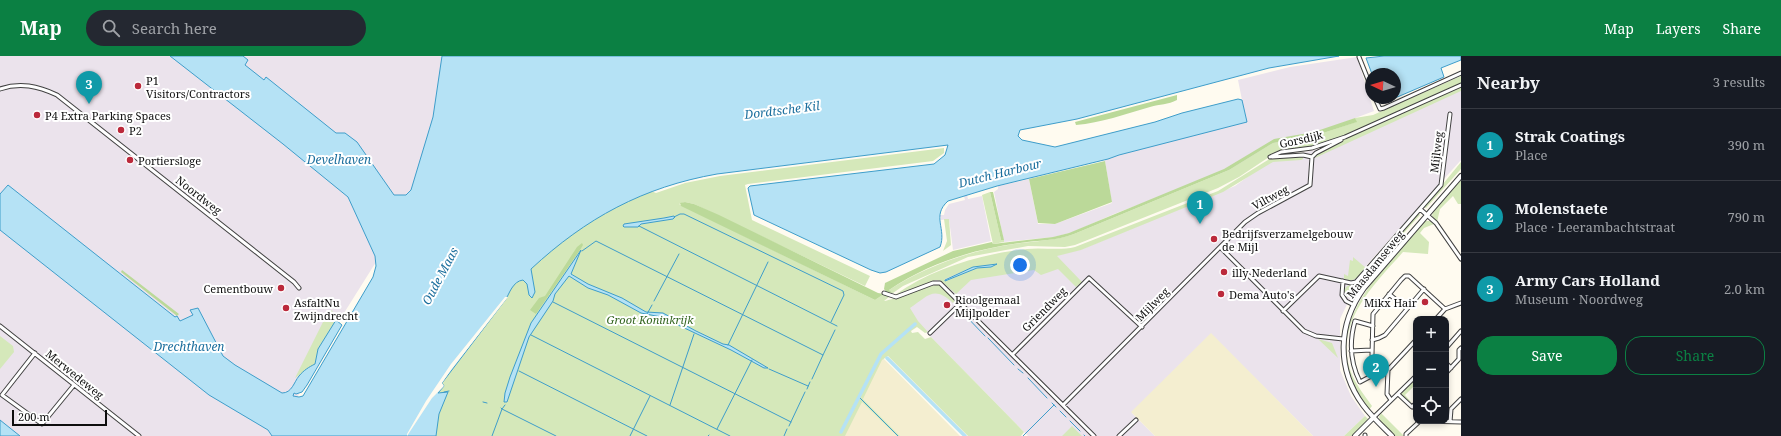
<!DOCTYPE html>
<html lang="en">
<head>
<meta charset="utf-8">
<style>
	body { margin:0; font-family:"Noto Serif",serif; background:#242831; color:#f1f3f6 }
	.controls { position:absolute; right:12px; bottom:12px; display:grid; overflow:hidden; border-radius:8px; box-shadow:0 2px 6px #0003 }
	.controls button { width:36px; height:36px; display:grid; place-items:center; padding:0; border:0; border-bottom:1px solid #363941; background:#171b24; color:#f1f3f6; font:20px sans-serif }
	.compass { position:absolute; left:1365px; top:12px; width:36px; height:36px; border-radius:50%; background:#171b24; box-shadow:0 2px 6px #0003; rotate:274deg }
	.scale { position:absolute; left:12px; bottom:10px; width:95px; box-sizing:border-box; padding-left:4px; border:2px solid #0e0e0e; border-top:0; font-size:11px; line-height:14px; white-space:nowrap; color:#0e0e0e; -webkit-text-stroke:3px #fff; paint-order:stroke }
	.you { position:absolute; left:1020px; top:209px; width:14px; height:14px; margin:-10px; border:3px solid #fff; border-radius:50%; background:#1a73e8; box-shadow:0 0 0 6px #1a73e833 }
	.badge { display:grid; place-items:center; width:26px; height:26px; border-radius:50%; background:#0b8043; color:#fff; font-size:13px; font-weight:700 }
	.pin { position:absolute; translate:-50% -33px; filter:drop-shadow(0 1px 2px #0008) }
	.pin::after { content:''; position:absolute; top:21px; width:14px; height:12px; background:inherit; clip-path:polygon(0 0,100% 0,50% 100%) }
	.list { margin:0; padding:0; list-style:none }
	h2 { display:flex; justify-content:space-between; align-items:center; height:52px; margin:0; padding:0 16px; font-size:17px }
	h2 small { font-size:13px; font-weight:400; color:#9ea1a6 }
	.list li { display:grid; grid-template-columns:26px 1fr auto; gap:12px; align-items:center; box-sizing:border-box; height:72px; padding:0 16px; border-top:1px solid #363941 }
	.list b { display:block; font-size:15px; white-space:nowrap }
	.list p { margin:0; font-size:13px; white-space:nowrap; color:#9ea1a6 }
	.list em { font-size:13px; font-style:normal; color:#9ea1a6 }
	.actions { display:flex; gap:8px; padding:12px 16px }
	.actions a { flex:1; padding:9px 0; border:1px solid #0b8043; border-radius:16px; text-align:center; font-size:14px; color:#0b8043 }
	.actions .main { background:#0b8043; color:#fff }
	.icon { flex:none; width:22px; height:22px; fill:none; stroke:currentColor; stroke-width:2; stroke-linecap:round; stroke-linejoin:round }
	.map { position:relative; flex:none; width:1461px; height:380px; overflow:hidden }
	header { display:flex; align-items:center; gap:24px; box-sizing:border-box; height:56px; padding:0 20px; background:#0b8043; color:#fff }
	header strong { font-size:19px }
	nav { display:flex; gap:22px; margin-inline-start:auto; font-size:14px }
	.search { width:280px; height:36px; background:#242831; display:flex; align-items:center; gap:10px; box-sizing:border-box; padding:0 14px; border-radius:22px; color:#9ea1a6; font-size:15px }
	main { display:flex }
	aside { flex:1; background:#171b24 }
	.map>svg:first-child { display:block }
</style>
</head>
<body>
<header>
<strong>Map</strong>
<div class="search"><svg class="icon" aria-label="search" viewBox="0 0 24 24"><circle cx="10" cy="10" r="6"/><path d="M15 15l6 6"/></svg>Search here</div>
<nav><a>Map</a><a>Layers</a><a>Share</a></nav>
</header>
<main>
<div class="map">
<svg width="1461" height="380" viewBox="0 0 1461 380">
	<rect width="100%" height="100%" fill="#fffbf0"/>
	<path fill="#ebe3ec" d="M0,0H445L425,128L317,300L279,380H0Z
		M1357,1L1374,55L1302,82L1229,114L1114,158L1073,176L1054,181L1004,186L994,136L998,133V130L1029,123L1038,168H1055L1112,147L1104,99L1246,64L1238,24L1290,11Z
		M1461,23V104L1365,211L1340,263V314L1351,340L1365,360L1344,380H1313L1211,278L1132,357L1155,380H1028L917,267V264L905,248L936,222L971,206L1080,194L1235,130L1271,104L1323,92Z
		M967,139L968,143L982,140L991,185L953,194L949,163L941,164L940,159H944L945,154L949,148L965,144L964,140Z"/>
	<path fill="#f4eed0" d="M1211,277L1313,380H1155L1131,356Z
		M882,301L960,380H900L862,342Z
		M863,345L897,380H844L861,346Z"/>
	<path fill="#d5e8ba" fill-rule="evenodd" d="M1461,20V28L1348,80L1318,89L1278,95L1239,121L1218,132L1075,189L1065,191L1028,190L968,201L903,230L893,237L889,234C928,209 969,195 1014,188C1034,185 1055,185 1074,178L1229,114L1273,87L1320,78L1356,66L1355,62L1373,59Z
		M1461,30V35L1315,102C1319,91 1442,39 1461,30Z
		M944,92V97L933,105L748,128L745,129L752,164L870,220L865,230L694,148L685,146L679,148L875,244L884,238L889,241L884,245C894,244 934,226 940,229C946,232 951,240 956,244L953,247C934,229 928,240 910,252L918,265L928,276L925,277L917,271L911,275L912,277L918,276L925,283L931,281L1024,376L1021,380H968L888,300L882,304L863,343L900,380H897L862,346L845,380H402L525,213L583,166L651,135L656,137L685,127L720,120Z
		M1303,100V103L1301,104L1273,106L1223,136L1081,194L1057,200L1082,226L1076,231L1058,213L1041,219L1034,214L971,224L956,238L941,225L936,224L895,239C933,212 981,198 1027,193C1043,191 1059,195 1075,191L1218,135L1271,102ZM997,208L991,211L977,212L946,225L945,223L973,211Z
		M1461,106V113L1426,152L1424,151Z
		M1461,123V148H1458L1453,140L1440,153L1437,166L1432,160L1433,156Z
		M990,136L1001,184H1004V186L993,188L982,139Z
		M1418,157L1420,159L1410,170L1348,241L1346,240L1344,234L1347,230L1357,227Z
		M944,163H949L951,189L943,195L947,185Z
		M1425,165H1431L1434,168L1424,172L1420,177L1429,186L1428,198L1403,196C1373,230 1332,268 1352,319C1357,330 1365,340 1372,350L1369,354C1309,279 1376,221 1425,165Z
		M1353,201L1366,212C1359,220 1355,227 1344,223V218L1348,220L1350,204L1353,205Z
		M332,254L336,266L321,288L315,308L295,322L326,260Z
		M0,280L13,290L14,296L0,313Z
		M1318,283L1332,287L1338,302Z
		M1416,322V328L1405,339L1412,347L1400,338Z
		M1381,357L1404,380H1394L1380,365L1379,361Z
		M1365,360L1369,364L1353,380H1344Z
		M1072,370L1082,380H1062Z"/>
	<path fill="#bbd999" d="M1177,39V44C1168,49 1160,48 1150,51C1125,58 1101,67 1076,69L1075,66Z
		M1355,62L1357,66L1320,78L1273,87L1229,114L1074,178C1056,185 1039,184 1020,187C974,193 929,207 889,234L893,237L886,236L884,233L885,227L953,195L992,186L993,188L1053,181L1069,177L1224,113L1274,83L1314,76Z
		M1105,105L1112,146L1055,168L1038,167L1029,123Z
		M990,136H993L1004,184H1001Z
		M685,146L694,148L719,159L878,237L884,238L875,244L681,150L680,147Z
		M582,187L583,189L580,194L536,258L530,254L539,242L545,240L577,191Z
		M122,214L179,258L177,260L121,216Z"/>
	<path fill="#b5e2f5" stroke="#3e9dca" d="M170,0H243L248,4L245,9L264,24L266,21L336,77H345L357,86L394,139H406L411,134L433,61L442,0H1339L1269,12L1077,63L1020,74L1018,80L1022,84L1055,91L1155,66L1182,57L1238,43L1242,44L1247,66L1119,99L1108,103L997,130L948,145C931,160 947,173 940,191L886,216L880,217L871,214L754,159L748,132L750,130L934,108L945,99L948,89L717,118C643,131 586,162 531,213L535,236L532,242L529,239L527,228L523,224C513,225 509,238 506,243L442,327L444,330L438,337L448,336L439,358L436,380H272L268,374L209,339L0,174V138L8,129L175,261L177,260L180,265L193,259L190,254L198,252L223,300L235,309L282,337C292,337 294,326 299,320C304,314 309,311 315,308L318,293L336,264L342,269L307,329L302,336L296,338L294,337L293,340L299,341L303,340L373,221L376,210L375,200L348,141L283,88Z
		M1384,0H1461V4L1441,12L1444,21L1395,42V18H1372L1366,2Z
		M674,160L675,161L673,163L641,168L638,171H624L623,170L624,168L664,162Z
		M581,194L571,218L588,228L622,242L646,256L663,257L696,275L723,288L729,289L768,312H764L731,294L661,261L641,257L608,239L588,232L569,220L555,238L553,245L529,281L507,346H504L505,337L510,321L531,267Z
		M997,208L991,211L977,212L945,225V224L973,211Z
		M0,364L20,380H0Z"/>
	<path fill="#fffbf0" d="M505,241H508L451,314L442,327L444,330L432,342L407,380V378L426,345L451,308Z"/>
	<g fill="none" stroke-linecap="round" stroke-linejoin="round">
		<path stroke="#3e9dca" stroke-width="1" d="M674,161L680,158H684L843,235L844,239L831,266
			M639,170L837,270
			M582,195L596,185L823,299L812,323
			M654,245L679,198
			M553,246L791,366
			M963,257L985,280
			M647,258L652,249
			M531,279L730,380
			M988,282L1014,309
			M728,289L768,206
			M823,299L835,274
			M769,313L808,330
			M1018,313L1023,317
			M519,315L647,380
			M1028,322L1047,342
			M807,333L810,326
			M444,336L449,335
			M859,341L898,380
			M483,346L487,347
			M1052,347L1056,351
			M670,349L694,278
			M501,352L502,353L505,349
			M1060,355L1066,361
			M1070,365L1080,375
			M789,370L805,336
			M717,373L752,304
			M1084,379L1085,380
			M492,380L502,353L556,380
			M630,380L650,340
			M708,380L709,379
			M784,380L787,373
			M1023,380L1054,349"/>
		<path stroke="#b5e2f5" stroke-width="3.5" d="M887,302L965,380
			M841,376L881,298L915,268"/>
		<defs>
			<path id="minor" d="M1359,1L1371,31
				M0,33C20,26 38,30 57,39L294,226L299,232
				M1375,42L1380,53L1384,52L1461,17
				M1270,101L1281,96L1312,92L1345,81L1461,29
				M1272,101L1303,99L1312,101L1316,97L1341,84
				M1420,153L1436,167L1461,203
				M1221,192L1304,275L1316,280L1343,283
				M1343,225L1342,239L1346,245L1354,249
				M884,237L896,241L933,227H940L1094,380
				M1389,238L1407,253
				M1283,255L1319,220L1351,227L1356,226L1441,129L1450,58
				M1436,263L1445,253L1461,247
				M0,270L139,380
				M1373,270L1355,265C1349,286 1350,306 1360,326L1375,318L1382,310
				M930,277L961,247
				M1372,284L1379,282L1385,279L1424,233
				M1446,292L1461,275
				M1351,295L1371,294
				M35,297L2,339L42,368L74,329
				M1013,298L1089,222L1142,271
				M1446,307L1451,312
				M1388,314L1374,303L1372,299L1373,258L1401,224L1405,220H1409L1445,253
				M1446,317L1459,303V294L1461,292
				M1398,338L1412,351L1416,347
				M1391,344L1387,338L1388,314L1416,284
				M1063,349L1245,166L1258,157L1310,129L1312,101
				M1374,361L1416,320
				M1425,365L1461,366
				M1450,366L1451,353L1461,343
				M1365,379V380
				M1119,380L1136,364
				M1406,380V378L1420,365"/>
			<path id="tertiary" d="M1355,380L1374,361
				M1392,380C1382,370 1371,360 1363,349C1336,312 1338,268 1364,232L1461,120"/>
		</defs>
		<use href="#minor" stroke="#414141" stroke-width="5"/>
		<use href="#tertiary" stroke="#414141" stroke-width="6"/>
		<use href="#minor" stroke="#fff" stroke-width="3"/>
		<use href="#tertiary" stroke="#fff" stroke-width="4"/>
	</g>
	<g fill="#bb293b" stroke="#fff" stroke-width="1.5">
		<circle cx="138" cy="30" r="4"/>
		<circle cx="37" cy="59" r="4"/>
		<circle cx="121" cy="74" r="4"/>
		<circle cx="130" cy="104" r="4"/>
		<circle cx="1214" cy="183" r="4"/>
		<circle cx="1224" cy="216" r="4"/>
		<circle cx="281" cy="232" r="4"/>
		<circle cx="1221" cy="238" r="4"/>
		<circle cx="1425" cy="246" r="4"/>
		<circle cx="947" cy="249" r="4"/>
		<circle cx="286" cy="252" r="4"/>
	</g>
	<g text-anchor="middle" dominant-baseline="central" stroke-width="4" stroke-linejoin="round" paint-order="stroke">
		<g font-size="11" fill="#0e0e0e" stroke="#fff" text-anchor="start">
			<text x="146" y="24">P1<tspan x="146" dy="13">Visitors/Contractors</tspan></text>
			<text x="45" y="59">P4 Extra Parking Spaces</text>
			<text x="129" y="74">P2</text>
			<text x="138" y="104">Portiersloge</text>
			<text x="1222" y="177">Bedrijfsverzamelgebouw<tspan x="1222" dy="13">de Mijl</tspan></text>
			<text x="1232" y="216">illy Nederland</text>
			<text x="273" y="232" text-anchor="end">Cementbouw</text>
			<text x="1229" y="238">Dema Auto's</text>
			<text x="955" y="243">Rioolgemaal<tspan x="955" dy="13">Mijlpolder</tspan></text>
			<text x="294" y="246">AsfaltNu<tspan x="294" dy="13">Zwijndrecht</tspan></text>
			<text x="1417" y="246" text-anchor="end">Mikx Hair</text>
		</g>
		<g font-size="11" fill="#0e0e0e" stroke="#fff">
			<text transform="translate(1301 83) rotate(-13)">Gorsdijk</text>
			<text transform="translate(1436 96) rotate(-83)">Mijlweg</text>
			<text transform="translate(199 139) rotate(38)">Noordweg</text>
			<text transform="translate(1270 141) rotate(-28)">Viltweg</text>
			<text transform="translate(1375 208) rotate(-51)">Maasdamseweg</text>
			<text transform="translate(1152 248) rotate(-45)">Mijlweg</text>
			<text transform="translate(1044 253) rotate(-45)">Griendweg</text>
			<text transform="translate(75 318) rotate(39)">Merwedeweg</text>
		</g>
		<g font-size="11" font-style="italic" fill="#33651f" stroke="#fff">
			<text x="650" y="263">Groot Koninkrijk</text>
		</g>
		<g font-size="12" font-style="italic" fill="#1a6e9d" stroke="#fff">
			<text transform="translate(782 54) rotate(-7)">Dordtsche Kil</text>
			<text x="339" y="103">Develhaven</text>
			<text transform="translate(1000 117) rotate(-14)">Dutch Harbour</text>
			<text transform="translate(440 220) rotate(-62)">Oude Maas</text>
			<text x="189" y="290">Drechthaven</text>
		</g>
	</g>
</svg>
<div class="controls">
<button>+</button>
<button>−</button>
<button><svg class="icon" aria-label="locate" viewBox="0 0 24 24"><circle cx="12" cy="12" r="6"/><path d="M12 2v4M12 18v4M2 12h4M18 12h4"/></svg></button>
</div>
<svg class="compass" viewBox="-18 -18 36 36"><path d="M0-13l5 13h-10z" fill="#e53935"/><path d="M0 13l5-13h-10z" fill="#9ea1a6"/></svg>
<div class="scale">200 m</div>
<div class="you"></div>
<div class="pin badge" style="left:1200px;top:168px;background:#0f9aa8">1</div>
<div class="pin badge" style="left:1376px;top:331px;background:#0f9aa8">2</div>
<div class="pin badge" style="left:89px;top:48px;background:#0f9aa8">3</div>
</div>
<aside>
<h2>Nearby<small>3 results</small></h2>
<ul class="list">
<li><span class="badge" style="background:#0f9aa8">1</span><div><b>Strak Coatings</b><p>Place</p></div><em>390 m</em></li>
<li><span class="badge" style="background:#0f9aa8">2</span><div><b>Molenstaete</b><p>Place · Leerambachtstraat</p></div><em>790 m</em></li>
<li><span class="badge" style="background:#0f9aa8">3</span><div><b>Army Cars Holland</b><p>Museum · Noordweg</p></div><em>2.0 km</em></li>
</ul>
<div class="actions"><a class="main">Save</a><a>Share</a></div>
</aside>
</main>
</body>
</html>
